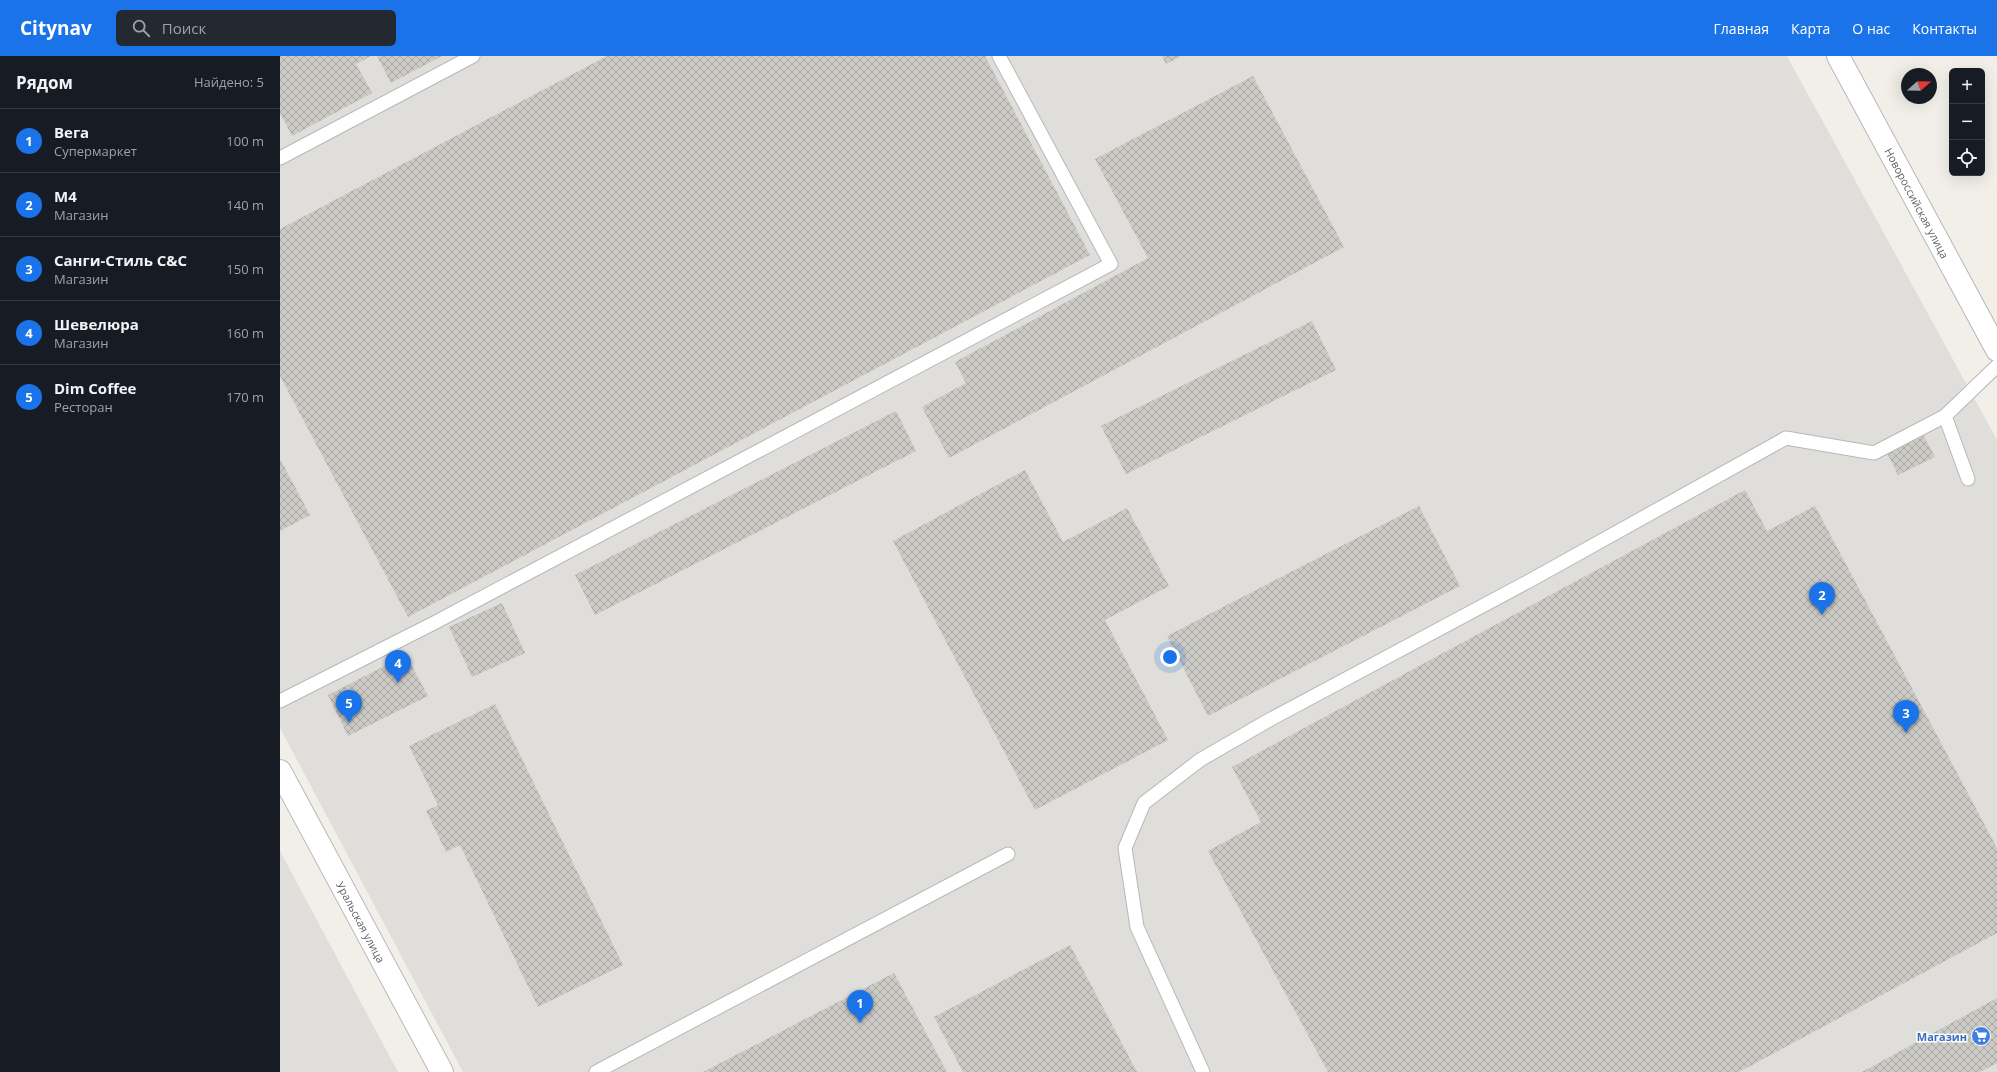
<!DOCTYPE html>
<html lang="ru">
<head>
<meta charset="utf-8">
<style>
	body { margin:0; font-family:"Open Sans",sans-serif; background:#242831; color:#f1f3f6 }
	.controls { position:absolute; right:12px; top:12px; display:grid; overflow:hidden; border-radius:6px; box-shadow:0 4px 16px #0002 }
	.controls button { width:36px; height:36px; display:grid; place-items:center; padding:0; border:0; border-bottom:1px solid #363941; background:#171b24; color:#f1f3f6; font:20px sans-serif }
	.compass { position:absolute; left:1621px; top:12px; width:36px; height:36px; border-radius:50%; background:#171b24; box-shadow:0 4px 16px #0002; rotate:70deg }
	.you { position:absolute; left:890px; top:601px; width:14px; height:14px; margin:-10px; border:3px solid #fff; border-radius:50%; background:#1a73e8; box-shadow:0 0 0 6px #1a73e833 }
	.badge { display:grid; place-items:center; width:26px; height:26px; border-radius:50%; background:#1a73e8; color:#fff; font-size:13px; font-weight:700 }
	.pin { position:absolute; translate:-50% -33px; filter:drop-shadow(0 1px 2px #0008) }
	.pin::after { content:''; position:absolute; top:21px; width:14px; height:12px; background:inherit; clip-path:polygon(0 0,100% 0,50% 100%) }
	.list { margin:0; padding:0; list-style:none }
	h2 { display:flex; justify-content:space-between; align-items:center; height:52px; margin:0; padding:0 16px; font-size:17px }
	h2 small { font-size:13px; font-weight:400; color:#9ea1a6 }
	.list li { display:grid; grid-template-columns:26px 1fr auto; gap:12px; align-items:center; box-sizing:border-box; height:64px; padding:0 16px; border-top:1px solid #363941 }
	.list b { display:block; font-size:15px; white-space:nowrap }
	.list p { margin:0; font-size:13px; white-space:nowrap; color:#9ea1a6 }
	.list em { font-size:13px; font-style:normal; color:#9ea1a6 }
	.icon { flex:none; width:22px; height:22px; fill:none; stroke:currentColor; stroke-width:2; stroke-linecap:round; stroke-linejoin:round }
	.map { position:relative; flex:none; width:1717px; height:1016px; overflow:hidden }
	header { display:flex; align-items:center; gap:24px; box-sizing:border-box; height:56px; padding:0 20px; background:#1a73e8; color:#fff }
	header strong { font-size:19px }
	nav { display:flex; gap:22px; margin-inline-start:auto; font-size:14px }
	.search { width:280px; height:36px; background:#242831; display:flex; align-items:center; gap:10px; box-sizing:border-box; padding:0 14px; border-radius:6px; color:#9ea1a6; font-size:15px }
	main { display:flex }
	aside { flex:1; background:#171b24 }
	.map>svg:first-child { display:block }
</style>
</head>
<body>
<header>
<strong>Citynav</strong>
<div class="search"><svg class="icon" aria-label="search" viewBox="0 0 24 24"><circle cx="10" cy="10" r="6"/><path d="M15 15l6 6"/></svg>Поиск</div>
<nav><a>Главная</a><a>Карта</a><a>О нас</a><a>Контакты</a></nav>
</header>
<main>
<aside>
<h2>Рядом<small>Найдено: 5</small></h2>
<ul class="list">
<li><span class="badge">1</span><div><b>Вега</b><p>Супермаркет</p></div><em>100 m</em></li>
<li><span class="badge">2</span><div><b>М4</b><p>Магазин</p></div><em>140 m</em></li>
<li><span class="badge">3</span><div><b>Санги-Стиль C&amp;C</b><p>Магазин</p></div><em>150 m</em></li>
<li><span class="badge">4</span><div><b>Шевелюра</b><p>Магазин</p></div><em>160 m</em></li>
<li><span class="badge">5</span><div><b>Dim Coffee</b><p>Ресторан</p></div><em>170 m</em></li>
</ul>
</aside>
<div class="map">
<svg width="1717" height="1016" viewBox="0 0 1717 1016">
	<defs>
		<pattern id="building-cross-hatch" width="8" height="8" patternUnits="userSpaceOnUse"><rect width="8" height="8" fill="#cccac5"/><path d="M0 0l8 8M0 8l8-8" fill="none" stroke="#a9a8a4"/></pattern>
	</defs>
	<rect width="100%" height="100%" fill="#f1efe8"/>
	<path fill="#e0deda" d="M0,0H1507L1717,384V1016H183L0,672Z
		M0,795L118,1016H0Z"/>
	<path fill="url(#building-cross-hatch)" d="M0,0H91L76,8L92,37L12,80L0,57Z
		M97,0H162L111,27Z
		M327,0H705L810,199L128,561L0,320V173Z
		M882,0H901L886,8Z
		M973,20L1064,191L669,402L642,351L686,327L675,306L868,202L815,103Z
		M1032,265L1056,314L846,418L821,370Z
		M616,355L636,395L315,559L295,519Z
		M1644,380L1655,401L1618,419L1607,397Z
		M0,403L30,459L0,475Z
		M745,414L783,486L847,452L889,530L825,564L888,684L755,754L613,485Z
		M1465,434L1487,475L1535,450L1717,792V877L1459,1016H1048L928,795L981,766L952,711Z
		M1139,450L1180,530L928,660L887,580Z
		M222,547L245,597L192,621L169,571Z
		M126,599L148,640L68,680L48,639Z
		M215,648L343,909L258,951L180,789L166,796L146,755L158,749L129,690Z
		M790,889L857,1016H683L654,961Z
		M614,917L667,1016H423Z
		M1717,942V1007L1700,1016H1582Z"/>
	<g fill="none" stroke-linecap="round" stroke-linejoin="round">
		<defs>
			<path id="service" d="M0,102L193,0
				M1665,360L1688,423
				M0,645L154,567L831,208L719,0
				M316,1016L728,798
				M923,1016L857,871L845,792L864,747L920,704L991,663L1251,524L1506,382L1594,397L1665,360L1717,310"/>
			<path id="tertiary" d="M1558,0L1717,294"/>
			<path id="secondary" d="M0,715L162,1016"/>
		</defs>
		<use href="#service" stroke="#b5b8bc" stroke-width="15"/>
		<use href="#tertiary" stroke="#b5b8bc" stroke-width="24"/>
		<use href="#secondary" stroke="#b6babf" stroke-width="24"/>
		<use href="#service" stroke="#fff" stroke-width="13"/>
		<use href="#tertiary" stroke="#fff" stroke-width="22"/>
		<use href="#secondary" stroke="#fff" stroke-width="22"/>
	</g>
	<defs>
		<symbol id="supermarket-disc" viewBox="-11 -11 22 22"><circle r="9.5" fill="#3f7fe0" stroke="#fff"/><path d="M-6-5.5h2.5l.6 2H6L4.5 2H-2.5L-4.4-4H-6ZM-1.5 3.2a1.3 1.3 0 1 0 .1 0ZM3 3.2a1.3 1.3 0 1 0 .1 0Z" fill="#fff"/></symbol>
	</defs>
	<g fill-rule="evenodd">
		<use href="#supermarket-disc" x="1690" y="969" width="22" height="22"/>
	</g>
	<g text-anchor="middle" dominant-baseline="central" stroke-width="3" stroke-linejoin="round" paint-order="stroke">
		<g font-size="11" fill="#5f6368" stroke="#fff">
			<text transform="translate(1637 147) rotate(62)">Новороссийская улица</text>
			<text transform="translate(81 866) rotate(62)">Уральская улица</text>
		</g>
		<g font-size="11" font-weight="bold" fill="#366cbe" stroke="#fff" text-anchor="end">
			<text x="1687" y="980">Магазин</text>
		</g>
	</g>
</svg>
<div class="controls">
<button>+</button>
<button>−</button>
<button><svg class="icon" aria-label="locate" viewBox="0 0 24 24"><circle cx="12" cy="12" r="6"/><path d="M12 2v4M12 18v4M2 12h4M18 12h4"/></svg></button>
</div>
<svg class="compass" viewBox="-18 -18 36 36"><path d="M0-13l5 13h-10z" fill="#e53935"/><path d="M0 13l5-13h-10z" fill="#9ea1a6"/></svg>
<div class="you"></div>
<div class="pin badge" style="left:580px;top:967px">1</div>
<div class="pin badge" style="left:1542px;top:559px">2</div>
<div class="pin badge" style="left:1626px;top:677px">3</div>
<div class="pin badge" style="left:118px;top:627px">4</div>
<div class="pin badge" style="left:69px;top:667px">5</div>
</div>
</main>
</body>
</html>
